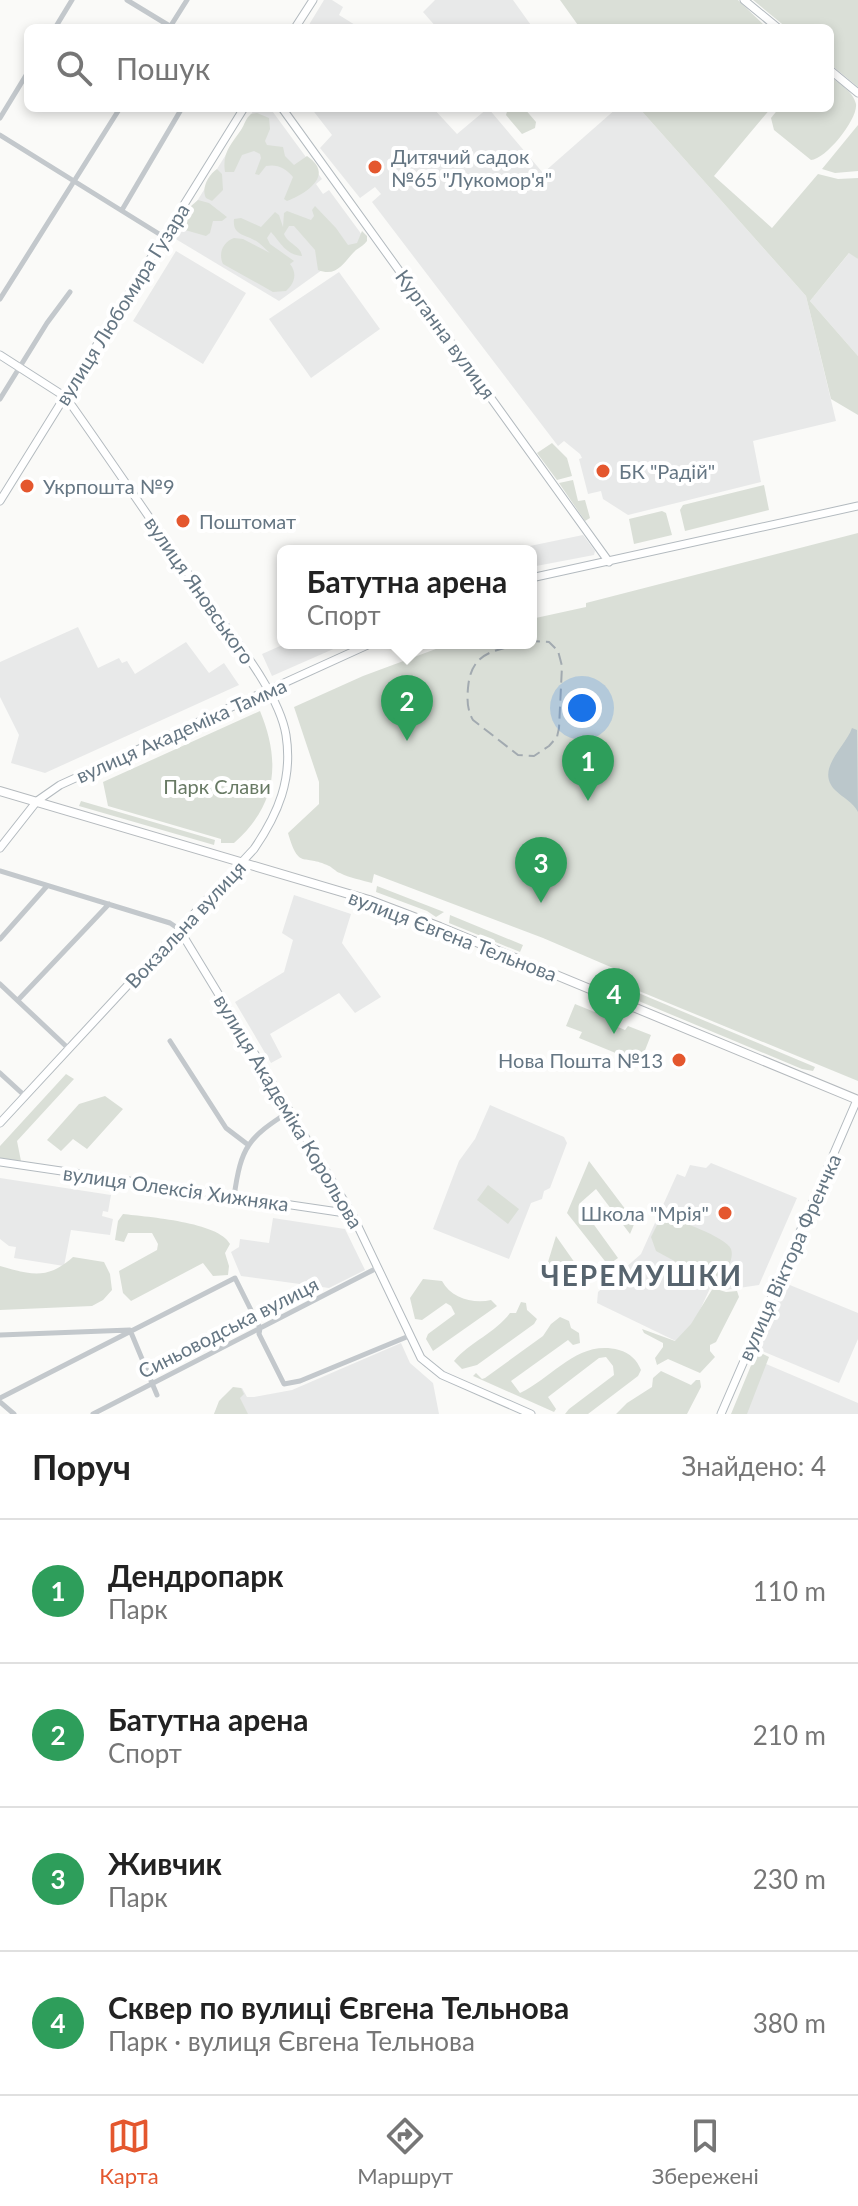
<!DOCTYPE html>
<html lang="uk">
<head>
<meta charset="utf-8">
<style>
	body { margin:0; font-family:Lato,sans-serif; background:#f6f6f6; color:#222 }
	.you { position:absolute; left:582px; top:708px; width:28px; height:28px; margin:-20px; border:6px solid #fff; border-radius:50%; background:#1a73e8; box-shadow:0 0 0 12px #1a73e833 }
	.badge { display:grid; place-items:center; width:52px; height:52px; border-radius:50%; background:#e4572e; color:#fff; font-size:26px; font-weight:700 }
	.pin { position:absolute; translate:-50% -66px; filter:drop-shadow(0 2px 4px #0008) }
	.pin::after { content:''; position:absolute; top:42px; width:28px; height:24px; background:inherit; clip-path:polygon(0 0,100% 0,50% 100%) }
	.popup { position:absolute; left:277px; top:545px; width:260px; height:104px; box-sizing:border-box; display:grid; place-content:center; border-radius:12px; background:#fff; filter:drop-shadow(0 2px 6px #0005); font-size:26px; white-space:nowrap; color:#767676 }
	.popup b { font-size:30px; color:#222 }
	.popup::after { content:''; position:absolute; left:50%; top:100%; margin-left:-16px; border:16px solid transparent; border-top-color:#fff }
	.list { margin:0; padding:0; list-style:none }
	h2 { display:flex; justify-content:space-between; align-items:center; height:104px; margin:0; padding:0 32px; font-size:34px }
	h2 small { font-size:26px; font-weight:400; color:#767676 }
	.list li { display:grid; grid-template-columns:52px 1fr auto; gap:24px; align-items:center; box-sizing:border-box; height:144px; padding:0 32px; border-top:2px solid #e0e0e0 }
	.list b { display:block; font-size:30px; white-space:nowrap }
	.list p { margin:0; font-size:26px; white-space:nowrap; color:#767676 }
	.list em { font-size:26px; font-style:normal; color:#767676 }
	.icon { flex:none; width:44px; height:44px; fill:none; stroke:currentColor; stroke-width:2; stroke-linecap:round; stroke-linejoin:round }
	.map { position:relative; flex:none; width:858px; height:1414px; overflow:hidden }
	.search { position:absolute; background:#fff; box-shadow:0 4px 12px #0003; left:24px; right:24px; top:24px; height:88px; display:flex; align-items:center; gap:20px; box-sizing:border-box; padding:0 28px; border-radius:12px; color:#767676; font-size:30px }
	.sheet { height:680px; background:#fff }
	nav { display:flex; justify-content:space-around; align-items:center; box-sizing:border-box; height:112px; border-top:2px solid #e0e0e0; background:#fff; font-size:22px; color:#767676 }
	nav a { display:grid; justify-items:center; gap:4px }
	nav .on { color:#e4572e }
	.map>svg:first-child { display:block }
</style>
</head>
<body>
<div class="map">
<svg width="858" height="1414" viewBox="0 0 858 1414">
	<rect width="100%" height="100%" fill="#fafaf8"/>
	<path fill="#e8e9e9" d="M324,0H332L343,7L339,15L360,28H307Z
		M435,0H513L533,28H437L423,12Z
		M255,108H270L322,179L316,184L323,194L329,190L365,239L279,301L174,238Z
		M311,108H433L457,134L488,108L543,173L617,108H639L806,296L836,421L753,441L761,482L628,515L603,499L601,491L588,494L579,459L582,458L580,454L564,441L558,446L372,202L381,194L375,187L360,198L320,148L332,135Z
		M176,251L246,293L203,364L133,321Z
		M850,252L858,259V356L810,301Z
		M339,272L380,329L311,378L269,319Z
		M583,535L595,551L594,555L531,567V551H505Z
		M78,627L98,668L119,658L122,663L127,661L135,674L186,642L209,673L224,663L239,685L45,773L11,763L19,735L0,697V662Z
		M287,643H347L272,676L262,654Z
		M294,895L351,914L342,943L381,997L355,1013L339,993L270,1034L282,1057L271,1063L235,1002L284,972L293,940L282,933Z
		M490,1105L564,1137L567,1143L550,1188L544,1191L542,1199L531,1203L509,1259L433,1229L459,1161L475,1139Z
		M711,1163L797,1198L759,1285L725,1290L711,1286L684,1345L597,1303L598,1292L641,1254L677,1174L685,1177L690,1165L706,1168Z
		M0,1178L111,1195L108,1212L103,1211L102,1216L113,1219L110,1235L71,1230L64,1266L14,1258L16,1247L9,1246L0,1239Z
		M273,1218L345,1229L365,1270L329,1288L241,1276L231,1252L239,1247L240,1239L269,1243Z
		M785,1283L858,1313V1339L839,1383L757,1349Z
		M401,1343L410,1363L433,1383L439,1414H214L222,1398L232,1390L242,1388L247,1397H254L292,1390Z
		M757,1360L858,1403V1414H735Z"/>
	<path fill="#dadfd7" d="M560,0H738L767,28H580Z
		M753,0H858V87L830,64V28H787Z
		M830,76C839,84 853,91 856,104C858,119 826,159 811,160L774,130L771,118L779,108H830Z
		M508,108L511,111L524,108L536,122L535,128L522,134L506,115Z
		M639,108H771L714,176L772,228L818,174L838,179L858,178V259L849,253L810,301L858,356V415L831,399L806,296Z
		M257,113L269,118L270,129L265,141L267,145L283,147L285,156L294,165L307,156C335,175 307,193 287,201L284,199L293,177C285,168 278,164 266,166L259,175L255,174L261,158L260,154L254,151L242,155L234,172H225C222,152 231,145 241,130C245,124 245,119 251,114Z
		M858,125V171L835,173L822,169Z
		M217,169L222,174L223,190L212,201L206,198C201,189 208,175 217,169Z
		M198,200L209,203L227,217L222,221H213L210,233L206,236L178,228L191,206Z
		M315,206L336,228L348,245L357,243L362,231L367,236V241C364,245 360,247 356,250C344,261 338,278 318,270L315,250L294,226H289L284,234C288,244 301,246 302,256C286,255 280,242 271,232L267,238L270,244L294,261L290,264C298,274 294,284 286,291L273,292L223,264C218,253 223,242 234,238L243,239L270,253C266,250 263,246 259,243C248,234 232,237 234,219L241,218L261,227L275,212L279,215L283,227L284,213L287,211L311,220L314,216L312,210Z
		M552,443L567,458L572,476L557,480L537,453Z
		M573,480L578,501L585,500L590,518L585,521L559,483Z
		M764,485L769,510L685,531L680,510L683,505Z
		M662,511L666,513L672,535L634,544L629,519Z
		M858,533V1081L617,982L620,971L543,938L374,874L372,883C362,880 349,878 340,873C336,872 332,867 329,866C303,853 299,871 288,833L319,804V782L294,707L363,676L452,643H531V619L586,607V603Z
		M260,711C281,762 277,805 234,843H221V839L108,806L103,782Z
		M81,801L215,840L214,845L79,806Z
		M377,886L444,912L436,917L427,911L376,892Z
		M450,915L523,945L520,952L449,923Z
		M617,984L815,1067L813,1071L802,1069L617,992Z
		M575,1004L619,1022L618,1027L625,1030L628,1026L651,1035L640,1063L579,1038L582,1032L566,1026Z
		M66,1074L74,1079L17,1141L21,1161L0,1158V1146Z
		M105,1096L123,1109L87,1149L73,1139L61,1151L47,1140L79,1104Z
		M589,1161L635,1222L630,1234L596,1189L579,1204L618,1258L608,1265L567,1213Z
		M488,1185L519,1209L508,1224L477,1200Z
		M123,1214C148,1217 219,1222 230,1244L225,1253L229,1266L228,1275L213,1276L203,1263L131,1301L123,1293L119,1271L157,1250L158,1244L152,1233H128L124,1242L115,1240L118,1221Z
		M664,1218C676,1218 727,1238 731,1249C733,1255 731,1261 728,1267C724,1272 720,1277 713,1276C700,1275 668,1258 656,1251L651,1237L659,1221Z
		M556,1236L582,1273L580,1278L560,1280L544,1275Z
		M73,1257L104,1262L110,1274L112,1290L103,1300L92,1306L0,1310V1266C32,1275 47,1280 73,1257Z
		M423,1279L442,1281C451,1298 473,1304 491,1300L497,1306L433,1351L426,1339L428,1334L455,1314L451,1306L446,1303L422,1320L415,1319L410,1298Z
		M713,1288L726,1292L737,1291L739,1297L716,1342L710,1345V1351L715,1357L700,1373L668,1359L657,1365L655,1358L663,1347V1343L644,1333L642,1329L675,1341L691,1324Z
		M521,1302L526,1303L527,1310L537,1319L534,1324L477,1365L462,1369L454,1361C470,1342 495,1333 510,1313H516Z
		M560,1317L569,1321L571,1328L579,1333L580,1343L573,1345L568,1340L511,1381L520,1393C554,1377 578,1339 619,1350C630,1353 637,1360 641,1370L638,1376L588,1414H565L569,1409L614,1375L613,1366L606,1357L599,1358L548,1397L556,1409L554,1412L473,1376L476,1373L482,1379L485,1378L543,1336L551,1324Z
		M757,1351L769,1357L747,1414H731Z
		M661,1371L691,1385L696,1380H700L701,1387L687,1414H616L627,1403L652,1387L653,1378Z
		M233,1387L241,1388L244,1394L240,1398L248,1414H214L219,1401Z"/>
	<path fill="#bbc7cb" d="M852,728L857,730L858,812C853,802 843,798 835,790C815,769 845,748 852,728Z"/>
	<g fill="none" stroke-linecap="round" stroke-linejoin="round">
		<defs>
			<path id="secondary" d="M744,0L778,28
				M295,28L313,0
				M830,70L858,93
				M282,108L609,562
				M0,355L64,396L70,403C116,468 160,534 206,599C231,635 279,692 286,735C293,779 278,814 254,849L0,1123
				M0,501L244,108
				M531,578L858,506
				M0,848L37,801L60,785L372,643
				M179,929L352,1214L421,1358L442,1375L531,1414
				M0,1162L352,1214
				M721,1414L857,1100"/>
			<path id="primary" d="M0,791L369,900L440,927L858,1100"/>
		</defs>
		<use href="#secondary" stroke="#b3babf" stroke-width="9"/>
		<use href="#primary" stroke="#b5babe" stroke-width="10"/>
		<path stroke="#c3c8cc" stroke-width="5" d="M127,0L173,28
			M170,27L187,0
			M55,28L72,0
			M0,118L28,72
			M0,135L164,237
			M122,210L182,108
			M0,299L120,108
			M0,399L47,323L70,292
			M0,871L170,923L179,929
			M0,939L47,886
			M0,984L69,1049
			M18,1000L109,904
			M170,1041L226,1128L247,1144
			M0,1073L25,1096
			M234,1197C241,1146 248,1138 290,1111
			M0,1335L130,1330L157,1395
			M0,1398L235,1278L260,1328L259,1334L284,1384L300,1381L409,1336
			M0,1402L14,1414
			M93,1414L377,1268"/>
		<use href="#secondary" stroke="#fff" stroke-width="7"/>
		<use href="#primary" stroke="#fff" stroke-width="8"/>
		<path stroke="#a2aab0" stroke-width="2" stroke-dasharray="12 6" stroke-linecap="butt" d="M524,643C495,651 471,651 468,688C467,699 467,710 473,720L518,755L534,756L549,746L557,737L559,728L562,666L558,651L549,642L531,641"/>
	</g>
	<g fill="#e4572e" stroke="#fff" stroke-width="3">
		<circle cx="375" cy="167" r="8"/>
		<circle cx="603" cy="471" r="8"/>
		<circle cx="27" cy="486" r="8"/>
		<circle cx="183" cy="521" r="8"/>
		<circle cx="679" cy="1060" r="8"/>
		<circle cx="725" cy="1213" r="8"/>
	</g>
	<g text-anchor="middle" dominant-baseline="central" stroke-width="8" stroke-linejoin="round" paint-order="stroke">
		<g font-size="20" fill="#657683" stroke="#fff" text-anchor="start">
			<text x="391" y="156">Дитячий садок<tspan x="391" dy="23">№65 "Лукомор'я"</tspan></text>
			<text x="619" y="471">БК "Радій"</text>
			<text x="43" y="486">Укрпошта №9</text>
			<text x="199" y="521">Поштомат</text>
			<text x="663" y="1060" text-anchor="end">Нова Пошта №13</text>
			<text x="709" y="1213" text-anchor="end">Школа "Мрія"</text>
		</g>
		<g font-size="20" fill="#657683" stroke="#fff">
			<text transform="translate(122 304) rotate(-58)">вулиця Любомира Гузара</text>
			<text transform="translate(446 334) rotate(54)">Курганна вулиця</text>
			<text transform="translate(200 590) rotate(55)">вулиця Яновського</text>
			<text transform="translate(181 730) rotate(-24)">вулиця Академіка Тамма</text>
			<text transform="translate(185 924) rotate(-47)">Вокзальна вулиця</text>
			<text transform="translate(453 935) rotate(21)">вулиця Євгена Тельнова</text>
			<text transform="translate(289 1111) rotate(59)">вулиця Академіка Корольова</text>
			<text transform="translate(176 1188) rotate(8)">вулиця Олексія Хижняка</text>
			<text transform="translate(789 1257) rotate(-66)">вулиця Віктора Френчка</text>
			<text transform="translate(228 1327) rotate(-27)">Синьоводська вулиця</text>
		</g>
		<g font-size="20" fill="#687a64" stroke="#fff">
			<text x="217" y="786">Парк Слави</text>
		</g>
		<g font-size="28" font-weight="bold" letter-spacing="2" fill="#57646e" stroke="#fff">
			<text x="642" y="1275">ЧЕРЕМУШКИ</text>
		</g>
	</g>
</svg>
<div class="you"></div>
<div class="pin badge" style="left:588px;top:801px;background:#2e9e5b">1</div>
<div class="pin badge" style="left:407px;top:741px;background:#2e9e5b">2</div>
<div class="popup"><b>Батутна арена</b>Спорт</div>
<div class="pin badge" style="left:541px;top:903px;background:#2e9e5b">3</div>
<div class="pin badge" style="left:614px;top:1034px;background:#2e9e5b">4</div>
<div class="search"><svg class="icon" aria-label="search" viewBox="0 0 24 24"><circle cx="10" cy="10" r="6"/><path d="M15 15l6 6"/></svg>Пошук</div>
</div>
<section class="sheet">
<h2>Поруч<small>Знайдено: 4</small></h2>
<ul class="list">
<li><span class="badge" style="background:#2e9e5b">1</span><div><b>Дендропарк</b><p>Парк</p></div><em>110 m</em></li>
<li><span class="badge" style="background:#2e9e5b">2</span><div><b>Батутна арена</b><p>Спорт</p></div><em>210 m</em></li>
<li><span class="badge" style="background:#2e9e5b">3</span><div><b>Живчик</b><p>Парк</p></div><em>230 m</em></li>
<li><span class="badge" style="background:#2e9e5b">4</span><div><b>Сквер по вулиці Євгена Тельнова</b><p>Парк · вулиця Євгена Тельнова</p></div><em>380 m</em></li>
</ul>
</section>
<nav>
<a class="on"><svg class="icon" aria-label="map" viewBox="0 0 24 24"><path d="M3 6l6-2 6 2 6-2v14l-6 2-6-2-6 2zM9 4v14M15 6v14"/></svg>Карта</a>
<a><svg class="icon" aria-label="directions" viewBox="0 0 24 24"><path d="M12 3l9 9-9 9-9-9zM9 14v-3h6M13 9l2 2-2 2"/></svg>Маршрут</a>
<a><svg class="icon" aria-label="saved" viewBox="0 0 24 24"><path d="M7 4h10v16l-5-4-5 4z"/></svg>Збережені</a>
</nav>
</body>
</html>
